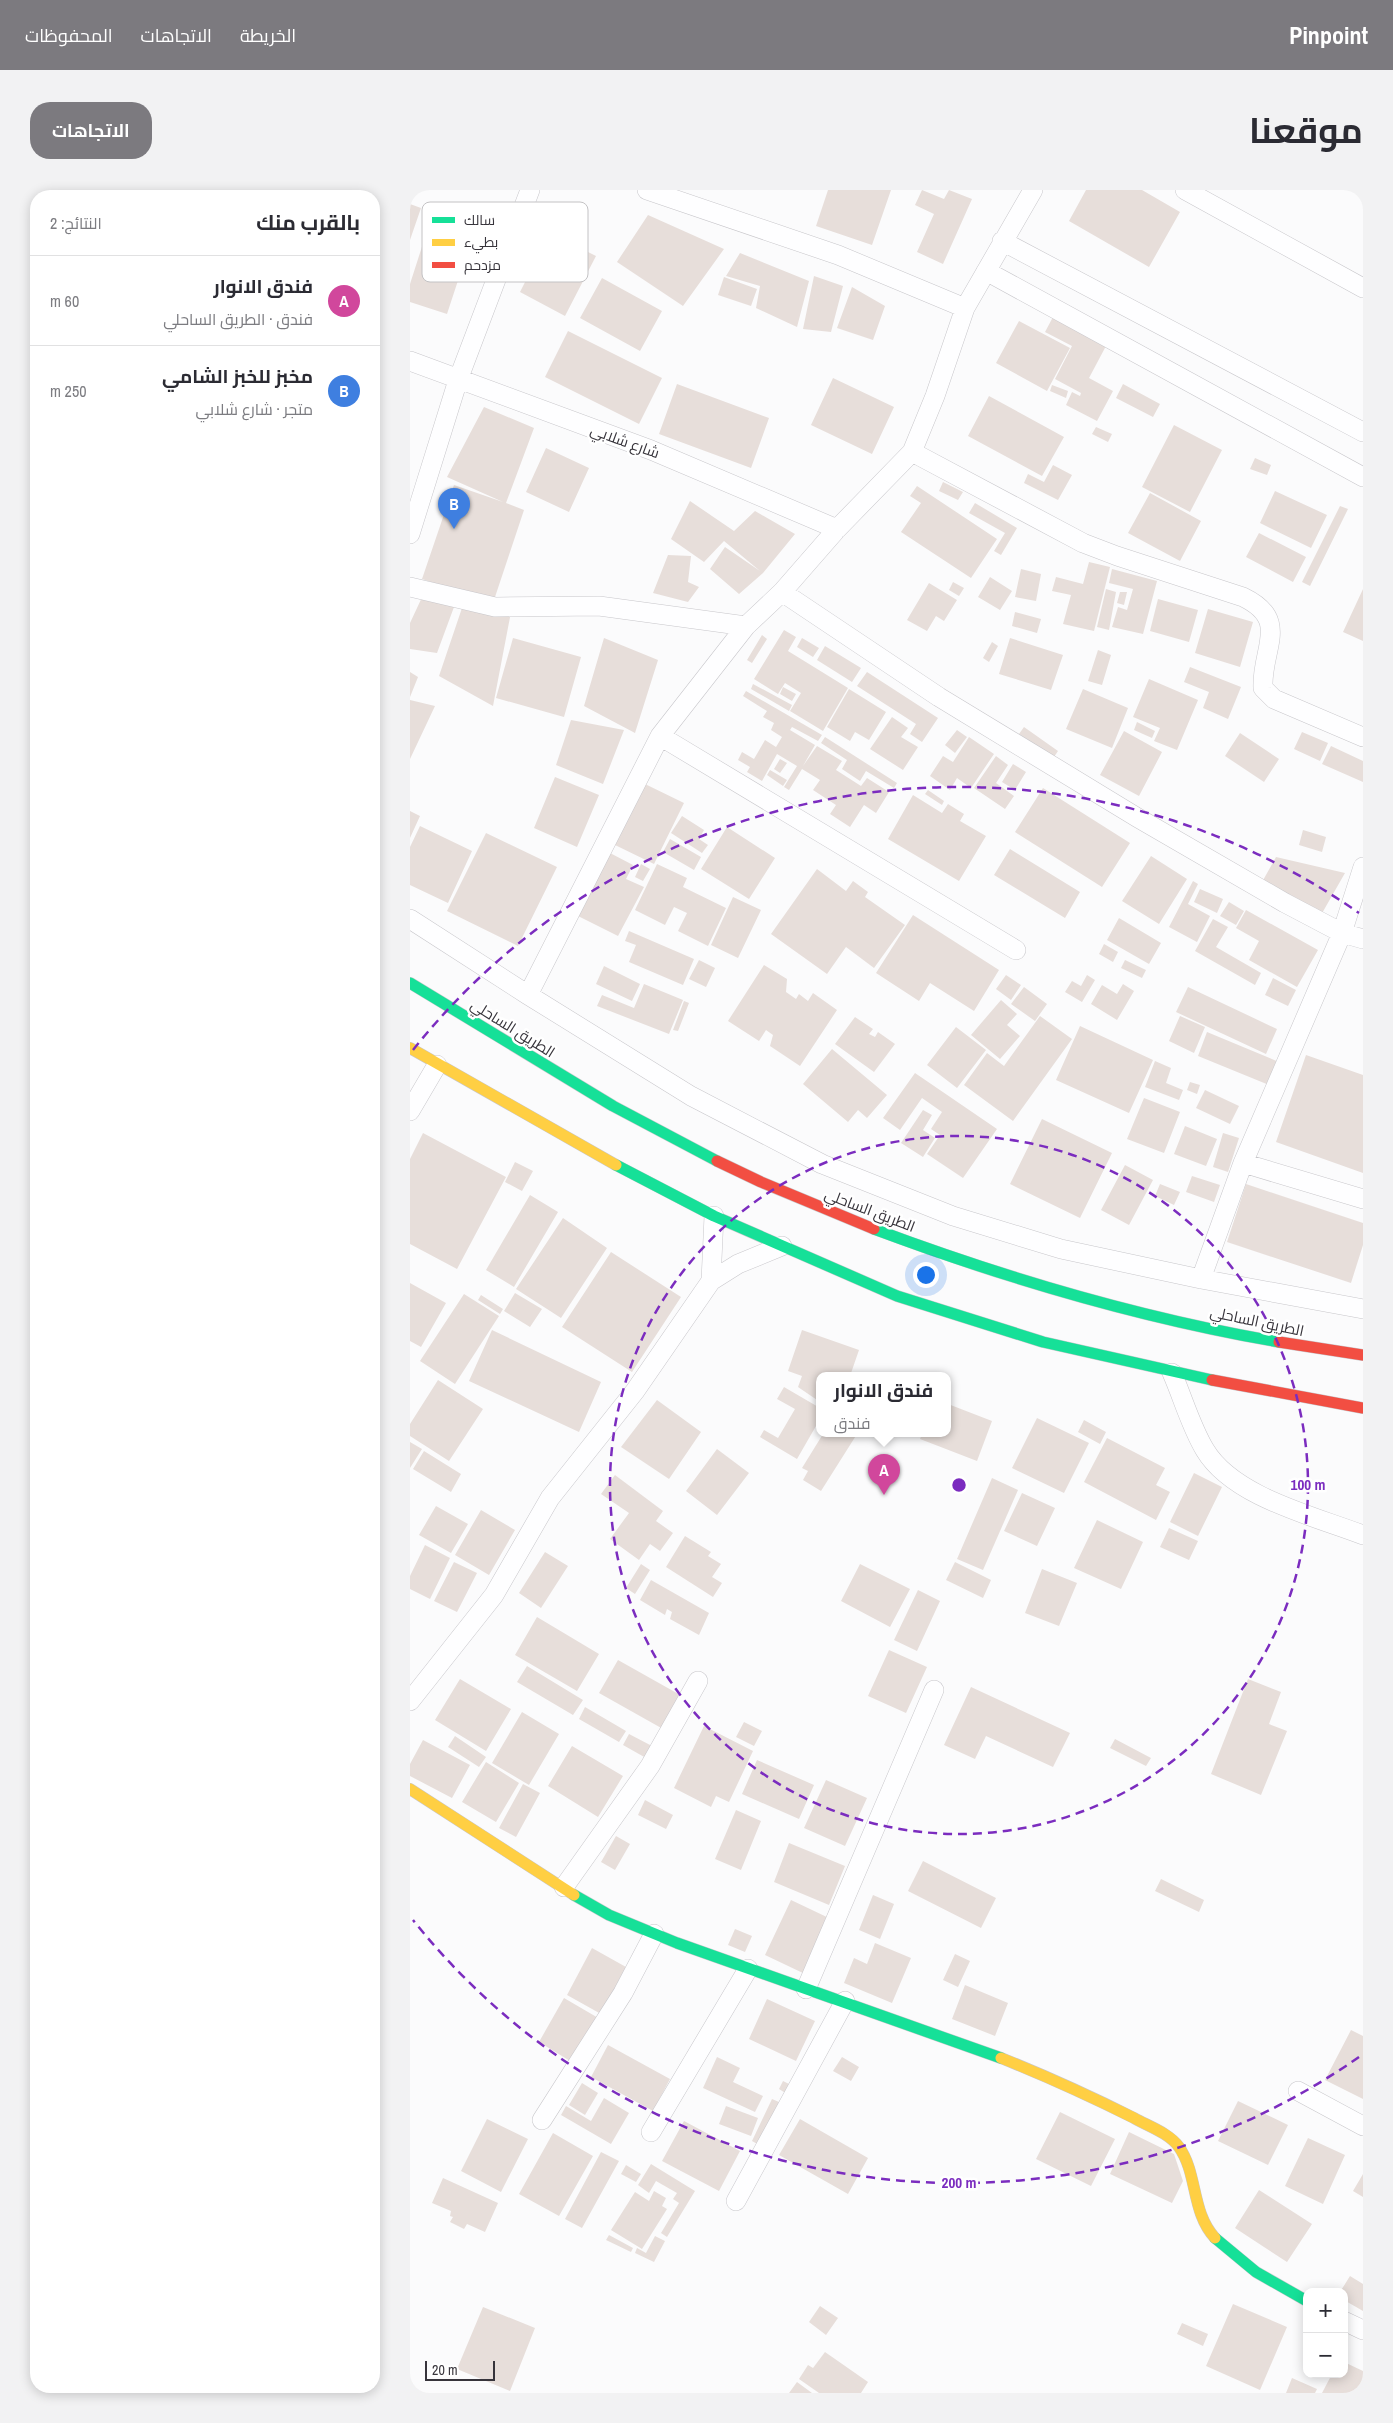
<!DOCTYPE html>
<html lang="ar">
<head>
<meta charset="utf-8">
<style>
	body { margin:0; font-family:"Archivo Narrow",Cairo,sans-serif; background:#f2f2f3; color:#2b2b33; direction:rtl }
	.controls { position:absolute; right:15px; bottom:15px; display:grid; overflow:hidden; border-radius:10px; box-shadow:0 2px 12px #0003 }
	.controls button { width:45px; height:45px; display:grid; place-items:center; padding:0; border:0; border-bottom:1px solid #e1e1e2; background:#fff; color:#2b2b33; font:25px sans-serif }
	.scale { position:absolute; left:15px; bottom:12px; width:70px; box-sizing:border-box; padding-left:5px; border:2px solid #37343b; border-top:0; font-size:14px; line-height:18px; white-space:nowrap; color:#37343b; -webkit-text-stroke:4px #fff; paint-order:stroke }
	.you { position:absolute; left:515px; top:1084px; width:18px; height:18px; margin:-12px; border:4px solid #fff; border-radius:50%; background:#1a73e8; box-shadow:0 0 0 8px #1a73e833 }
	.badge { display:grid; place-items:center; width:32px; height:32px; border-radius:50%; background:#7c7a7f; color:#fff; font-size:16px; font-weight:700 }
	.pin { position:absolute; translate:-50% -41px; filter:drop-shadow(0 1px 2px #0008) }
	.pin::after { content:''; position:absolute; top:26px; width:18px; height:15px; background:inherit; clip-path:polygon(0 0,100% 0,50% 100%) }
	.popup { position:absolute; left:406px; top:1182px; width:135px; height:65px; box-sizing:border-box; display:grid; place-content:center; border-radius:10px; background:#fff; filter:drop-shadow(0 1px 4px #0005); font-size:16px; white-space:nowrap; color:#7c7c81 }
	.popup b { font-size:19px; color:#2b2b33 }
	.popup::after { content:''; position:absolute; left:50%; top:100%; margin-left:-10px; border:10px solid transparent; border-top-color:#fff }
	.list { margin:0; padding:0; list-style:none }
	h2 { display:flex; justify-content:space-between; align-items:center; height:65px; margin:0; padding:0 20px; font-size:21px }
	h2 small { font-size:16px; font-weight:400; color:#7c7c81 }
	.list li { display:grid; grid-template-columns:32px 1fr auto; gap:15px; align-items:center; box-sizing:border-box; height:90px; padding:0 20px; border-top:1px solid #e1e1e2 }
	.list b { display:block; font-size:19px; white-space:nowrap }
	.list p { margin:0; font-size:16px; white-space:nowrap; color:#7c7c81 }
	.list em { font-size:16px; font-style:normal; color:#7c7c81 }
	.map { position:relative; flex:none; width:953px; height:2203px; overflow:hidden; direction:ltr; border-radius:20px }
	header { display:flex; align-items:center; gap:30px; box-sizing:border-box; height:70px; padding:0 25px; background:#7c7a7f; color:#fff }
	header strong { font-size:24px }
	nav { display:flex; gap:28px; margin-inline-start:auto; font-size:18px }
	.intro { display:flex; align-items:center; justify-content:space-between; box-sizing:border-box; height:120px; padding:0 30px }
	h1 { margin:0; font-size:35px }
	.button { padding:12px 22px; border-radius:20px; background:#7c7a7f; color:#fff; font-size:18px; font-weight:700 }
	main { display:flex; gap:30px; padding:0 30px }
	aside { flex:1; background:#fff; border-radius:20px; box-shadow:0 2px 12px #0003 }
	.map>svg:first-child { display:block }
</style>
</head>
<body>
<header>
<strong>Pinpoint</strong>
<nav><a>الخريطة</a><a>الاتجاهات</a><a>المحفوظات</a></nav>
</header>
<div class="intro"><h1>موقعنا</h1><a class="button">الاتجاهات</a></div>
<main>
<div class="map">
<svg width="953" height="2203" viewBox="0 0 953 2203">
	<rect width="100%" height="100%" fill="#fbfbfc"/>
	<path fill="#e7deda" d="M418,0H481L462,55L406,36Z
		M512,0L534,9L539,0L562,9L533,74L507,62L524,24L505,15Z
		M676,0H732L770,22L739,77L659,31Z
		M0,14L11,18L0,50Z
		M238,25L314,59L273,116L207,72Z
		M17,41L60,54L37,124L0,112V94Z
		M140,43L186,66L155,126L110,102Z
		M330,63L399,91L387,137L346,118L350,96L316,86Z
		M404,86L433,96L421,142L393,139Z
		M314,87L347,99L341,116L308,105Z
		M192,88L252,121L230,161L170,128Z
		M442,97L475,116L463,150L427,138Z
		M643,127L696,156L679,188L703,201L687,231L656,215L662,202L670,206L671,203L645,189L662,156L635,142Z
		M609,131L660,158L637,201L586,173Z
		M158,141L252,188L229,234L135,187Z
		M423,188L484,217L462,264L401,235Z
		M267,194L359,228L341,278L249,244Z
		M713,194L750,214L743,227L706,208Z
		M642,195L658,201L656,208L640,201Z
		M579,206L654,247L632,286L558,246Z
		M74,217L124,238L96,313L114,320L83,413L12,389L44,295L93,312L37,287Z
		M764,235L812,260L780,322L732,297Z
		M686,237L702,244L698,252L682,244Z
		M136,258L179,278L159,322L116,302Z
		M845,268L861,275L857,285L840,279Z
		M643,275L662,285L648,310L614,293L618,284L634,292Z
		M533,292L553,302L548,310L529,301Z
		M507,296L587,349L561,388L491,342L511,313L500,306Z
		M865,301L917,325L901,358L850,333Z
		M740,303L791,331L770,371L718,343Z
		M280,311L324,341L345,321L385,344L353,383L329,404L300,379L315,357L350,381L314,351L294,372L261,349Z
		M565,313L607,338L591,365L584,361L595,343L559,323Z
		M930,316L938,319L900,396L892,392Z
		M849,343L896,367L883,392L836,367Z
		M258,365L281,366L278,392L289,397L278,412L243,403Z
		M679,372L700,377L684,441L653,434L661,405L642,401L646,387L673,394Z
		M611,379L631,384L626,411L605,407Z
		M702,379L747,391L733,444L702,437L708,417L717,420L723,399L699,393Z
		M580,387L602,401L590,420L568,407Z
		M543,392L554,398L549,406L539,400Z
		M519,393L547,410L534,431L526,426L517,441L497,430Z
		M696,399L706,402L699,440L687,437Z
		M953,399V451L933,442Z
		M710,402H717L714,415L707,413Z
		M14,403L44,417L27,463L0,459V433Z
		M748,409L788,420L779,452L740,441Z
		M52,418L101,422L83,516L29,486Z
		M798,419L843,432L830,477L785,463Z
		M605,422L631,429L627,443L602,436Z
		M374,440L386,447L378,461L438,498L413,541L380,521L391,503L375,493L368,504L344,489Z
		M352,445L357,449L342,473L337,470Z
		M103,448L171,467L154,527L86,508Z
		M194,448L248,470L225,543L174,516Z
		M392,448L409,458L403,467L387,457Z
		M600,448L653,465L641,500L589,484Z
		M582,452L588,456L579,472L573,468Z
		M415,456L451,478L442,492L407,470Z
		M688,460L701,465L692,495L678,491Z
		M780,477L831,497L818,529L793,518L799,502L774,492Z
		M0,482L8,487L0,507Z
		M457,482L528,528L512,552L500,544L506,534L447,496Z
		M739,489L788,510L767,560L744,551L750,538L723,527Z
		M343,494L382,515L379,521L341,499Z
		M373,497L386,504L382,511L370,504Z
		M439,499L476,522L459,550L445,542L440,551L417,537Z
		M673,499L718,518L702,558L656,539Z
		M336,501L412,545L408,551L382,537L380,540L405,555L393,576L407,556L432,571L426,580L451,596L457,588L479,602L466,623L454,615L440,637L420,624L426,615L403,600L410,590L392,579L379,600L374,597L387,576L367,564L352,591L337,582L340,577L328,570L332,562L344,569L355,550L366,557L372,547L361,540L364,533L353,527L357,521L333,506Z
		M0,510L25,516L0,569Z
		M482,527L498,538L491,547L508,557L493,580L460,559Z
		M161,530L214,540L193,594L146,575Z
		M727,532L745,541L742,548L724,540Z
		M614,537L648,561L644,567L609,544Z
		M547,540L557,547L545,563L535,555Z
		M714,541L752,562L729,606L690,585Z
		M892,542L918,553L910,571L884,559Z
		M830,543L869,569L854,592L815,566Z
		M415,547L487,593L484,598L456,581L450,591L432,579L437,570L411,553Z
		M559,547L584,564L561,598L547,588L540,600L520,586L533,566L543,572Z
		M921,556L953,571V592L912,574Z
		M586,566L598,575L586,593L604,606L595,619L564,598Z
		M370,569L377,573L370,583L364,579Z
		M603,574L616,582L605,600L592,592Z
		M360,580L377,590L373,596L357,585Z
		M145,587L189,605L167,657L124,638Z
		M235,594L274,613L244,674L205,655Z
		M633,598L720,653L692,697L605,642Z
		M518,600L534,611L532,615L515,604Z
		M503,605L532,623L538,614L554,624L550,631L576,646L549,691L478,649Z
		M0,621L10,626L0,648Z
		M272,626L294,640L289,649L298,655L292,663L261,643Z
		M10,636L62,661L38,713L0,695V657Z
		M317,637L365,668L339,709L291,679Z
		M893,640L916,647L912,662L889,655Z
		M76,643L147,677L108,756L37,721Z
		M260,649L291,667L284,680L253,662Z
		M600,659L670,702L655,728L584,685Z
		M200,663L223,675L216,689L234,697L208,746L168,726Z
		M741,666L777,689L749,734L712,711Z
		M866,667L935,683L911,725L852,692Z
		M231,674L240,679L233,691L225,687Z
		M247,674L277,688L273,697L316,718L298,756L268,741L277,723L264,717L255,735L225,720Z
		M407,679L436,701L443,691L458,702L455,707L495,735L464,778L436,757L417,784L361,744Z
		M783,691L788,694L778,714L800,726L787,752L759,737Z
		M790,699L813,709L807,723L784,712Z
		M323,707L351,720L328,768L301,755Z
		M819,712L834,721L826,735L810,726Z
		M836,720L908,760L887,797L839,770L849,751L826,738Z
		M503,725L589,780L564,821L520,793L509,811L466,783Z
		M709,728L751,753L739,774L697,750Z
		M803,729L818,737L806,757L851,783L845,795L785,761Z
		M219,741L284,769L273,795L219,772L226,755L215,751Z
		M694,754L708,762L703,772L689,764Z
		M289,770L305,778L296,797L279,789Z
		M715,770L736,780L732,788L711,778Z
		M354,775L377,789L376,802L386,809L389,804L398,811L403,803L427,820L390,876L360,856L363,845L356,840L349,851L318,831Z
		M194,776L230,794L222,811L186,794Z
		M596,785L611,795L601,810L586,799Z
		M677,785L685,790L672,812L655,802L662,791L671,796Z
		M863,788L886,800L878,816L855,805Z
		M234,794L273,810L259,844L187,816L192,805L224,818Z
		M713,794L724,801L707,830L681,814L692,795L707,804Z
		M614,797L637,814L625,831L601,814Z
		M778,797L867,839L856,864L766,822Z
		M591,810L607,824L597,835L610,846L590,869L561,845Z
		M274,811L279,813L268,841L263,840Z
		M630,826L662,849L603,931L554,895L577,863L594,876Z
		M770,826L795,837L784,863L759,851Z
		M445,827L463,839L459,844L465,847L468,842L485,854L464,882L425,854Z
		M670,836L743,870L719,923L646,890Z
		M546,837L576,860L547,898L517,875Z
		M797,842L869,872L859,895L788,866Z
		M422,859L477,905L457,928L448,920L438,932L393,894Z
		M896,865L953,885V983L866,952Z
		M745,871L761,878L756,893L773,900L769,910L735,897Z
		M505,883L587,939L553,988L517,964L530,945L521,939L532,922L512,908L490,940L473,928Z
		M780,892L790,895L787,904L777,900Z
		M795,900L829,916L820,934L786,918Z
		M734,908L770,922L754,963L717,949Z
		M513,920L522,925L513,940L525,948L513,967L491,953Z
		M632,929L702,963L670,1028L600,994Z
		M775,936L807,949L796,976L764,964Z
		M13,943L96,987L47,1079L0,1054V969Z
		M813,943L829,948L818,982L803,977Z
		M105,972L123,981L112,1001L95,992Z
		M715,975L743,990L719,1035L691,1020Z
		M782,986L810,995L804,1012L776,1002Z
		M750,994L770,1002L764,1015L745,1006Z
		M836,994L953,1033V1055L941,1093L817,1052Z
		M120,1005L148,1022L104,1097L76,1080Z
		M153,1028L197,1058L151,1128L106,1099Z
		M201,1062L271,1107L222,1182L152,1137Z
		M0,1093L36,1113L11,1157L0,1151Z
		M105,1103L132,1119L120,1137L94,1121Z
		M54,1104L89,1126L45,1194L10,1171Z
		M71,1105L93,1119L90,1124L68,1110Z
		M82,1140L191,1192L169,1242L59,1191Z
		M392,1140L449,1160L440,1186H410V1212L388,1197L392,1186L378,1181Z
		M28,1190L73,1219L39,1271L0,1246V1234Z
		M374,1197L410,1218V1229L387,1269L350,1247L354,1240L368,1248L385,1219L367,1209Z
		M247,1210L291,1242L259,1289L211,1257Z
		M538,1214L582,1231L567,1271L510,1249L512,1244H538Z
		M627,1228L679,1253L654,1303L602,1278Z
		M674,1230L696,1242L690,1254L668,1242Z
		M413,1244H447L411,1301L393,1290L398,1281L392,1278Z
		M697,1248L755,1278L746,1295L760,1302L746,1330L674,1292Z
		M0,1252L12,1259L0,1278Z
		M307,1259L339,1283L307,1325L276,1301Z
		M14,1261L51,1284L41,1302L3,1279Z
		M784,1283L812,1297L788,1346L760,1332Z
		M205,1285L253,1321L246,1331L263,1343L250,1361L240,1354L229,1370L200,1349L219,1323L191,1304Z
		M582,1288L608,1300L573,1380L547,1369Z
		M612,1303L645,1318L627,1356L594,1341Z
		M26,1316L58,1334L41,1363L9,1345Z
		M71,1320L105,1340L79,1385L45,1365Z
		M687,1330L733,1352L711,1399L664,1378Z
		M759,1338L788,1351L779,1370L750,1357Z
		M275,1346L301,1362L298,1366L311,1374L302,1387L312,1393L303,1407L256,1377Z
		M15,1355L40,1368L20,1409L0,1399V1386Z
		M135,1362L158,1376L131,1418L109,1403Z
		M44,1372L67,1383L47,1422L24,1411Z
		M545,1372L581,1390L573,1408L536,1390Z
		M231,1374L240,1380L225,1404L216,1398Z
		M450,1374L500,1399L480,1437L431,1411Z
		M632,1379L667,1393L649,1436L615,1423Z
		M241,1390L299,1423L289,1445L260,1429L262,1422L257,1419L255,1425L230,1410Z
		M508,1400L530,1411L507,1461L484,1450Z
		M127,1427L189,1464L167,1501L105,1465Z
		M479,1460L517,1477L496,1523L458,1506Z
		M208,1470L272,1506L253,1539L189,1503Z
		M117,1476L173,1510L163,1525L107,1492Z
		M50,1489L101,1519L76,1561L25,1530Z
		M838,1489L871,1502L859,1534L877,1541L851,1605L801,1584Z
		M561,1497L660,1543L643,1577L576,1546L565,1569L534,1555Z
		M175,1517L216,1541L209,1552L169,1529Z
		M112,1522L149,1544L119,1595L82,1573Z
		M334,1532L352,1541L344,1556L326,1547Z
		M294,1536L343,1561L319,1612L306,1606L301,1617L264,1598Z
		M219,1544L242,1556L236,1568L213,1555Z
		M45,1546L76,1567L69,1577L38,1557Z
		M705,1549L741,1568L736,1576L700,1558Z
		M13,1550L60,1575L42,1608L0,1586V1574Z
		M162,1556L213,1586L188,1627L138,1596Z
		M347,1570L404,1595L389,1629L332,1604Z
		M76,1572L109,1593L86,1632L52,1612Z
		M416,1590L457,1608L435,1656L394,1638Z
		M113,1594L130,1603L106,1647L89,1638Z
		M235,1610L263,1625L256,1639L228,1625Z
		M326,1620L351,1631L331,1680L305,1669Z
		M206,1646L220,1654L205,1680L191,1672Z
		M379,1653L435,1676L419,1715L364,1692Z
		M513,1671L586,1708L571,1738L498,1701Z
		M751,1689L794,1710L789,1722L745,1701Z
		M463,1705L484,1714L470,1749L449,1740Z
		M381,1710L421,1729L395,1784L355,1765Z
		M325,1739L342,1746L335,1762L318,1755Z
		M465,1753L501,1768L482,1813L434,1793L444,1768L457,1774Z
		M182,1758L216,1777L191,1824L157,1805Z
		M545,1764L560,1771L548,1797L533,1790Z
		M555,1795L598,1813L585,1846L542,1829Z
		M154,1808L190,1829L165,1874L129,1852Z
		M357,1809L405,1831L386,1871L339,1849Z
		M941,1840L953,1846V1909L915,1890Z
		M198,1855L260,1889L243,1921L181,1887Z
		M307,1867L330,1878L323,1892L353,1906L345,1922L293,1898Z
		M432,1867L449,1877L441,1891L423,1881Z
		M373,1891L381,1895L377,1904L369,1899Z
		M172,1893L188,1903L175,1925L159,1915Z
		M194,1908L219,1923L201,1954L151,1925L156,1916L181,1931Z
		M362,1909L369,1912L349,1955L342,1951Z
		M828,1911L878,1935L858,1975L808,1951Z
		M316,1916L348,1928L341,1946L309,1934Z
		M650,1922L705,1949L681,1996L626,1969Z
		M77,1929L118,1949L91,2002L51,1981Z
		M390,1929L458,1968L438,2004L369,1965Z
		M274,1931L330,1961L309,2001L252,1971Z
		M719,1942L764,1964L773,1991L762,2013L700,1984Z
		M143,1943L183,1966L149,2026L109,2004Z
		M898,1948L935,1965L913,2014L875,1996Z
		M191,1962L209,1971L172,2038L155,2029Z
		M241,1974L285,2001L257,2047L251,2043L269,2013L263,2009L267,2003L246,1991L239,2003L228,1995Z
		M216,1975L231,1984L226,1992L211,1984Z
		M953,1984V2007L943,2001Z
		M33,1988L88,2013L75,2042L57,2034L54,2039L40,2032L43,2027L40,2026L41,2021L22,2013Z
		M849,2000L902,2034L877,2072L825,2038Z
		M244,2001L256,2008L252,2016L257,2019L232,2059L201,2040L225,2002L239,2011Z
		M199,2045L223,2058L221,2062L196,2050Z
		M245,2046L255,2051L244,2072L225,2063L227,2058L236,2063Z
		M940,2086L953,2094V2121L934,2110V2102H930Z
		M823,2114L877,2137L850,2200L796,2176Z
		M410,2116L428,2128L416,2145L399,2132Z
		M73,2117L125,2138L100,2201L47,2179Z
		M772,2133L798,2144L793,2156L767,2144Z
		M415,2162L458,2192L451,2203H409L389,2189L398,2175L403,2178Z
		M934,2172L953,2181V2203H912L922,2184H934Z
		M882,2188L907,2199L905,2203H876Z
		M387,2192L402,2203H379Z"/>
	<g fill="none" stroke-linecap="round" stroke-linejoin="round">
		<defs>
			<path id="street" d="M237,0L428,65L555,118
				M775,0L953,98
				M592,51L953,242
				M576,81C702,149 827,219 953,287
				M0,171L241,260L427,339
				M502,262L673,353L707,366L833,407C881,430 851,459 853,498L864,509L953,547
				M0,344L48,190L120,0
				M0,397L85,417L189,416L336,436
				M372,402L529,507L728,628L875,713L932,743L953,749
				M250,546L606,760
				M0,729L118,805L281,906L412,974L543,1026L651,1059L791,1089L953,1119
				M118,805L250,546L336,436L372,402L427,339L502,262L525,206L555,118L623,0
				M0,921L27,875
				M833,973L953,1009
				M791,1089L833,973L932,743L953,677
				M301,1091L304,1026
				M762,1183C773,1208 781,1237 795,1260C823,1307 904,1326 953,1345
				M0,1511L84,1405L140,1308L225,1201L301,1091L328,1074L372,1056
				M154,1697L240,1576L288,1491
				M396,1799L524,1500
				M888,1901L953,1936
				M132,1930L213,1803L244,1744
				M241,1942L338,1779
				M326,2011L435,1811
				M934,2131L953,2140"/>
			<path id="fast" d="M0,793L203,916L307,971
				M206,975L304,1026L487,1106L633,1152L802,1190
				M464,1039C595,1088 730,1128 869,1152
				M164,1705L199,1725L267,1753L591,1868
				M805,2048L846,2082L897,2111"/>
			<path id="slow" d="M0,858L206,975
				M0,1599L164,1705
				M591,1868C636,1886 680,1906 724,1928C738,1936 759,1943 769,1957C788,1984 781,2022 805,2048"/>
			<path id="jam" d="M307,971L351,992L464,1039
				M869,1152L953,1165
				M802,1190L953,1218"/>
		</defs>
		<use href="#street" stroke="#c8c7cb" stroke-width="20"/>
		<use href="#fast" stroke="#c8c7cb" stroke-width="12"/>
		<use href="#slow" stroke="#c8c7cb" stroke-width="12"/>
		<use href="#jam" stroke="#c8c7cb" stroke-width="12"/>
		<use href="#street" stroke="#fefeff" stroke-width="19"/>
		<use href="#fast" stroke="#16e098" stroke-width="11"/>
		<use href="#slow" stroke="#ffcf43" stroke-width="11"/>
		<use href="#jam" stroke="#f24e42" stroke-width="11"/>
	</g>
	<g fill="none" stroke="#7b2cbf" stroke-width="2.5" stroke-dasharray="9 6">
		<circle cx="549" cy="1295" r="349"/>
		<path d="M949 1867A698 698 0 0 1 3 1730M3 860A698 698 0 0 1 949 723"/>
	</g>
	<g text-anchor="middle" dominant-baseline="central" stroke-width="5" stroke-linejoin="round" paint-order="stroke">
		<g font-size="15" fill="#37343b" stroke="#fff">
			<text transform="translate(215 251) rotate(20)">شارع شلابي</text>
			<text transform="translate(103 838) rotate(32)">الطريق الساحلي</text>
			<text transform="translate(460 1020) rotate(21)">الطريق الساحلي</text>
			<text transform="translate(847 1131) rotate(12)">الطريق الساحلي</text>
		</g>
	</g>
	<rect x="12" y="12" width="166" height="80" rx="8" fill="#fff" stroke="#c3c2c4" stroke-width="1"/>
	<rect x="22" y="27" width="23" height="6" fill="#16e098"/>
	<rect x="22" y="49" width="23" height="7" fill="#ffcf43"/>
	<rect x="22" y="72" width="23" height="6" fill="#f24e42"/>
	<g font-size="14" fill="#37343b">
		<text x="54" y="35">سالك</text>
		<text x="54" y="57">بطيء</text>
		<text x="54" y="80">مزدحم</text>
	</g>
	<circle cx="549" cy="1295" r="8" fill="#7b2cbf" stroke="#fff" stroke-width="2.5"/>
	<g font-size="15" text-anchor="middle" font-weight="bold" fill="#7b2cbf" stroke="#fff" stroke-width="5" stroke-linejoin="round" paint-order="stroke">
		<text x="898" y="1300">100 m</text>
		<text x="549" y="1998">200 m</text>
	</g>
</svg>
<div class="controls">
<button>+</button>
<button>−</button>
</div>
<div class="scale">20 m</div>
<div class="you"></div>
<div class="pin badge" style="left:474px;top:1305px;background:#d1479c">A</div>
<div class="popup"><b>فندق الانوار</b>فندق</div>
<div class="pin badge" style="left:44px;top:339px;background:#3f7fe0">B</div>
</div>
<aside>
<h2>بالقرب منك<small>النتائج: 2</small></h2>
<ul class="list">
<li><span class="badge" style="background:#d1479c">A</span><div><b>فندق الانوار</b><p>فندق · الطريق الساحلي</p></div><em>60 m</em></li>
<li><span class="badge" style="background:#3f7fe0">B</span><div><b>مخبز للخبز الشامي</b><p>متجر · شارع شلابي</p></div><em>250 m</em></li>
</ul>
</aside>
</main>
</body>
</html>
